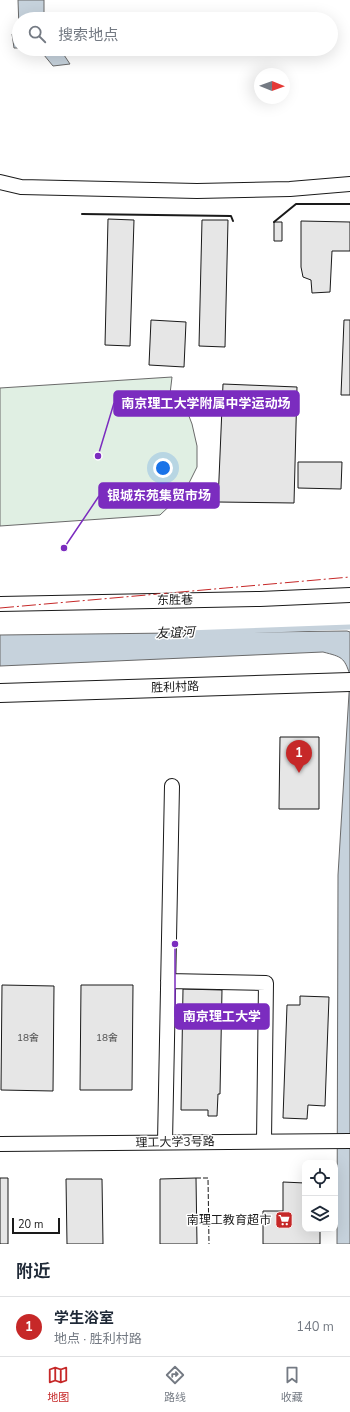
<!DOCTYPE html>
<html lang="zh">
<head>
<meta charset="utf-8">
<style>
	body { margin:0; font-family:"Nunito Sans","Noto Sans SC",sans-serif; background:#f2f2f3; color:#1f2937 }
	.controls { position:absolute; right:12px; bottom:12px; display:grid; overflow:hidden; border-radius:8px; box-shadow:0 4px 16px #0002 }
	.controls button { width:36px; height:36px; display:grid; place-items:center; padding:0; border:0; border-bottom:1px solid #e0e1e3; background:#fff; color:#1f2937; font:20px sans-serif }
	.compass { position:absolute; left:254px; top:68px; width:36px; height:36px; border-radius:50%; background:#fff; box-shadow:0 4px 16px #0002; rotate:91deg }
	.scale { position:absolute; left:12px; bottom:10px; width:48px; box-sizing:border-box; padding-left:4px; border:2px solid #1a1a1a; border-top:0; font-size:11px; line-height:14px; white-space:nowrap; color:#1a1a1a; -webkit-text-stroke:3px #fff; paint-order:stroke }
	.you { position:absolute; left:163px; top:468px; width:14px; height:14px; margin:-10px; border:3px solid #fff; border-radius:50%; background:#1a73e8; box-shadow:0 0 0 6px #1a73e833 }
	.badge { display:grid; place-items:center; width:26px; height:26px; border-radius:50%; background:#c62828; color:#fff; font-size:13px; font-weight:700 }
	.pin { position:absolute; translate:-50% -33px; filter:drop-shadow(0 1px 2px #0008) }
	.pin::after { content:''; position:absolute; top:21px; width:14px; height:12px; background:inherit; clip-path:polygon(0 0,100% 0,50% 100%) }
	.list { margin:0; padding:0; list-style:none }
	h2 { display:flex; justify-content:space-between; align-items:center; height:52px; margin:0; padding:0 16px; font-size:17px }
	h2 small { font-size:13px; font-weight:400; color:#747a83 }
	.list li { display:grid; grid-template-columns:26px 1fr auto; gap:12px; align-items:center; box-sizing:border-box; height:60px; padding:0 16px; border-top:1px solid #e0e1e3 }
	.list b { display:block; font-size:15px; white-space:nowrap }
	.list p { margin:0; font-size:13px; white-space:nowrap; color:#747a83 }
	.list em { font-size:13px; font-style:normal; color:#747a83 }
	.icon { flex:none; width:22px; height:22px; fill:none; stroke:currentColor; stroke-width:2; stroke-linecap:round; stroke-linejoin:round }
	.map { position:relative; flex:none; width:350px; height:1244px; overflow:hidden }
	.search { position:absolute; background:#fff; box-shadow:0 4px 16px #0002; left:12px; right:12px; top:12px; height:44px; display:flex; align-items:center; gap:10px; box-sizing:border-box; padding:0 14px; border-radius:22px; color:#747a83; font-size:15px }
	.sheet { height:112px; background:#fff }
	nav { display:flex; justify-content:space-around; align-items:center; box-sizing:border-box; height:56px; border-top:1px solid #e0e1e3; background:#fff; font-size:11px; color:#747a83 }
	nav a { display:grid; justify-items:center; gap:2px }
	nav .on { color:#c62828 }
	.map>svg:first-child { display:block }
</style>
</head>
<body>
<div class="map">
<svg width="350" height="1244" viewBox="0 0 350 1244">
	<rect width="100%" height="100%" fill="#fff"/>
	<path fill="#e0efe3" stroke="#6a6a6a" d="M172,377L170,394L185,406L192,424L197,446V467L189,483L178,498L160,515L0,526V388Z"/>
	<path fill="#c6d2dc" stroke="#6a6a6a" d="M18,0H44V19H19V48H14L12,34L19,29Z
		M39,49H60L70,64L53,66Z
		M347,631L350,632V675C344,657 342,657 323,652L0,666V635Z
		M350,677V1244H337L338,875Z"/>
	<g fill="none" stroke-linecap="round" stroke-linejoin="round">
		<path stroke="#c6d2dc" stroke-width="5" d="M187,633L350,627"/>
	</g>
	<path fill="#e6e6e6" stroke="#1a1a1a" d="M108,219L134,220L130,346L105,345Z
		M202,220H228L225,347L199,346Z
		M301,221L350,222V251H332L330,292L312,293L311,280L303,277L301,267Z
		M274,222H282V241H274Z
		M151,320L186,322L184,367L149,365Z
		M344,320H350V395H341Z
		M223,384L297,387L294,503L218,502Z
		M298,462H342L341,489L298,488Z
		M280,737H319V809H279Z
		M2,985L54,986L53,1091L1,1090Z
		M81,985H133L132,1090H80Z
		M183,989L222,990L220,1094H218L217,1116H208V1110H181Z
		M300,996L329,997L325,1106L308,1105L307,1119L283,1118L287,1005H300Z
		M0,1178H8V1244H0Z
		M196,1178L197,1244H160V1179Z
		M66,1179H102L103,1244H67Z
		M283,1182L305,1183V1229H320V1244H263V1211H283Z"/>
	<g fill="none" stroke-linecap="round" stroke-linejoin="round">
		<defs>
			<path id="minor" d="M0,182L21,187L197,191L290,189L350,184
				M0,604L260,599L350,595
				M168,981L266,983L264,1141
				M165,1142L172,786
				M0,1144L350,1141"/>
			<path id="tertiary" d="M0,693L350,682"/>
		</defs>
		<use href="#minor" stroke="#1a1a1a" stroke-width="16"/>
		<use href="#tertiary" stroke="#1a1a1a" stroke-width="20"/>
		<use href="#minor" stroke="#fff" stroke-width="14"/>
		<use href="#tertiary" stroke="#fff" stroke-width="18"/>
		<path stroke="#1a1a1a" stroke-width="1" stroke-dasharray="5 2" stroke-linecap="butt" d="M196,1178H208L209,1244"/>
		<path stroke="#1a1a1a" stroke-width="2" d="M82,214L231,216L233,221
			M274,222L296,204H350"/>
		<path stroke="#c62828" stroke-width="1" stroke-dasharray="14 3 2 3" stroke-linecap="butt" d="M0,608L350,577"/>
	</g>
	<defs>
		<symbol id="supermarket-square" viewBox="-11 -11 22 22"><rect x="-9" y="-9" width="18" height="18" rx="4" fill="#c62828" stroke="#fff"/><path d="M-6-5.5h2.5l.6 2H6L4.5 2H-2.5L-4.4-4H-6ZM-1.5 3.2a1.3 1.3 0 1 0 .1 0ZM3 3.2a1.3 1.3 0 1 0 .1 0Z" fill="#fff"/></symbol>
	</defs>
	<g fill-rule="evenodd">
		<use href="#supermarket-square" x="274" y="1210" width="20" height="20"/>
	</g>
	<g text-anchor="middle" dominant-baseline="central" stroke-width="3" stroke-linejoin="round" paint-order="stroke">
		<g font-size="10" fill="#4d4d4d">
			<text x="28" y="1038">18舍</text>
			<text x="107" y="1038">18舍</text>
		</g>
		<g font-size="12" fill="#1a1a1a" stroke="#fff">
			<text transform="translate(175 600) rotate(-1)">东胜巷</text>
			<text transform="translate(175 687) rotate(-2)">胜利村路</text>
			<text transform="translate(175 1142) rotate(-1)">理工大学3号路</text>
		</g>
		<g font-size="12" fill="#1a1a1a" stroke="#fff" text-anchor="end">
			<text x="271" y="1220">南理工教育超市</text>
		</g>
		<g font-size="13" font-style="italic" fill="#1a1a1a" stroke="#fff">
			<text transform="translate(175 633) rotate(-2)">友谊河</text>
		</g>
	</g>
	<path fill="none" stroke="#7b2cbf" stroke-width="1.5" d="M98 456L114 403M64 548L99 496M175 944L175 1017"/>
	<g fill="#7b2cbf" stroke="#fff" stroke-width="1.5">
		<circle cx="98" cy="456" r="4"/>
		<circle cx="64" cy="548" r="4"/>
		<circle cx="175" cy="944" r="4"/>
	</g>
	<g fill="#7b2cbf" stroke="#7b2cbf" stroke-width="1.5">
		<rect x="114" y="391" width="185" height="25" rx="4"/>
		<rect x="99" y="483" width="120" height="25" rx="4"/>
		<rect x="175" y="1004" width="94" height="25" rx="4"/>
	</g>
	<g font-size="13" text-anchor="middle" font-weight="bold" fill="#fff">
		<text x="206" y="408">南京理工大学附属中学运动场</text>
		<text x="159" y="500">银城东苑集贸市场</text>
		<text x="222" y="1021">南京理工大学</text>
	</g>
</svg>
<div class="controls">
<button><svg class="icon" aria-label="locate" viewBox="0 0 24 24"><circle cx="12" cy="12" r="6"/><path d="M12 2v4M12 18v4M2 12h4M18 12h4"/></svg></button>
<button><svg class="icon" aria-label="layers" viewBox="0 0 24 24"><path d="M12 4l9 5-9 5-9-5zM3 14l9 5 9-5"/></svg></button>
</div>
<svg class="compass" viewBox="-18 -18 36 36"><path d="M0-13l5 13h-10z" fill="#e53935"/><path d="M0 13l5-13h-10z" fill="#747a83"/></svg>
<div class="scale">20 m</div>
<div class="you"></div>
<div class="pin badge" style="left:299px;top:773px">1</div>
<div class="search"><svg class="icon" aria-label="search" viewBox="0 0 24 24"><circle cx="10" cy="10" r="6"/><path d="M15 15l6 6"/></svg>搜索地点</div>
</div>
<section class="sheet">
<h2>附近<small></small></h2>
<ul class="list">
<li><span class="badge">1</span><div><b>学生浴室</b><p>地点 · 胜利村路</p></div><em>140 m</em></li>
</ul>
</section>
<nav>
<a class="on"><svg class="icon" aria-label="map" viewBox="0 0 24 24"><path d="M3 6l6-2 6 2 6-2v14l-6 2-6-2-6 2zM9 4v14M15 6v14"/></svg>地图</a>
<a><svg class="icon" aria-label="directions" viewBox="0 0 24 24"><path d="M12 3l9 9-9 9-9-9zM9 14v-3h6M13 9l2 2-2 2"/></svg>路线</a>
<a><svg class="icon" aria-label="saved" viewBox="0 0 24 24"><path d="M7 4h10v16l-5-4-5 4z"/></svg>收藏</a>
</nav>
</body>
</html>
